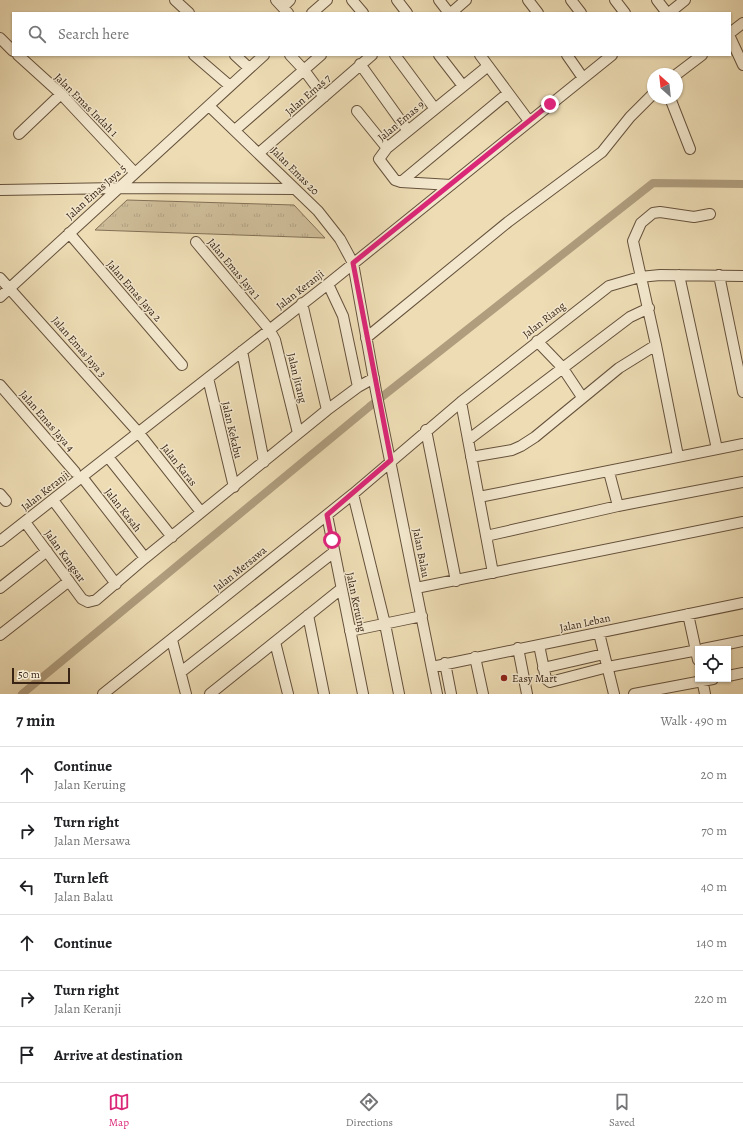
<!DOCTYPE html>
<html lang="en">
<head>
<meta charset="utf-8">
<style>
	body { margin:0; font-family:Alegreya,serif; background:#f2f2f2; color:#202124 }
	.controls { position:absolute; right:12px; bottom:12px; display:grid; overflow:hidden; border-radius:0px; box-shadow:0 1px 3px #0004 }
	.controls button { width:36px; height:36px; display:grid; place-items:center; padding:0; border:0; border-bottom:1px solid #e0e0e0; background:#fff; color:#202124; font:20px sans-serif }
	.compass { position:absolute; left:647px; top:68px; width:36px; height:36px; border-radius:50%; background:#fff; box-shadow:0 1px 3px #0004; rotate:333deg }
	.scale { position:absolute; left:12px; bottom:10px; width:58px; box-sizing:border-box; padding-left:4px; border:2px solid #382314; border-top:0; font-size:11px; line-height:14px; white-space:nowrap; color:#382314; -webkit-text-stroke:3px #f3e8ce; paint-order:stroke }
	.stop { position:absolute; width:12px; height:12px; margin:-9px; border:3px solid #db2777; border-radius:50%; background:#fff }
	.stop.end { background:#db2777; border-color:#fff; box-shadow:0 1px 4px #0008 }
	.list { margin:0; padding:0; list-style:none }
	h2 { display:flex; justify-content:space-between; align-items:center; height:52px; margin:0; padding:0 16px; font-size:17px }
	h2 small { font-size:13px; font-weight:400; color:#757577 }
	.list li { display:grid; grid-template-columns:26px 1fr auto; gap:12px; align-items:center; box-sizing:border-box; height:56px; padding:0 16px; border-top:1px solid #e0e0e0 }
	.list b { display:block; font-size:15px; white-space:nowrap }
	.list p { margin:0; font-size:13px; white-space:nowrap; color:#757577 }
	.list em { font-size:13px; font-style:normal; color:#757577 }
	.icon { flex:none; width:22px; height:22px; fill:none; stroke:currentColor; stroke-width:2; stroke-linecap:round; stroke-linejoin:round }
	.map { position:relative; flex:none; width:743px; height:694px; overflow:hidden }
	.search { position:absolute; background:#fff; box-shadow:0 1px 3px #0004; left:12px; right:12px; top:12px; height:44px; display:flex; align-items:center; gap:10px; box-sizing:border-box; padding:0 14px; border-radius:0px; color:#757577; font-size:15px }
	.sheet { height:388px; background:#fff }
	nav { display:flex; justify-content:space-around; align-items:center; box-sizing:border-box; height:56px; border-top:1px solid #e0e0e0; background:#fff; font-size:11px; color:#757577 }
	nav a { display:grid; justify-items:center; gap:2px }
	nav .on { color:#db2777 }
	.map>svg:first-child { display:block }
</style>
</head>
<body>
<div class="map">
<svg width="743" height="694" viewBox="0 0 743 694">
	<defs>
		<pattern id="grass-tufts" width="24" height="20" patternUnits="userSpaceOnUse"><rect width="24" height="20" fill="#cebd99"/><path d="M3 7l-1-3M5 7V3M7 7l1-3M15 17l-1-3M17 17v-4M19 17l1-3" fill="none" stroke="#b2a283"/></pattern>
	</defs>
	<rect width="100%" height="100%" fill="#eddcb4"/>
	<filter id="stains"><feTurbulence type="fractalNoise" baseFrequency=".005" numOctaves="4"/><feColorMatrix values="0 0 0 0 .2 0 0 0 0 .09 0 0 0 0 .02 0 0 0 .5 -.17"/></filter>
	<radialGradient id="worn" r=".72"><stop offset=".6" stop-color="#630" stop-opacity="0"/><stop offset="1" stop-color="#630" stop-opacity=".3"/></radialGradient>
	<path fill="url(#grass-tufts)" stroke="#837056" d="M127,200L294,205L325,238L95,230Z"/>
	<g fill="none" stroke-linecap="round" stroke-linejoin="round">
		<path stroke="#af9d7e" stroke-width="8" d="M22,694L369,407L653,183L743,184"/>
		<defs>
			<path id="minor" d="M175,0L189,13
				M276,0L288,13
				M352,0L363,13
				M397,0L407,13
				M439,0L449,13
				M528,0L538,13
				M571,0L581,13
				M615,0L625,13
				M657,0L667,13
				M283,7L290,0
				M312,13L327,0
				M451,13L466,0
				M669,13L685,0
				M730,33L743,23
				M730,37L743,65
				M0,38L13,51
				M18,55L61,94L135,173
				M194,55L230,86
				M235,55L249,68
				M290,55L304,70L324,97
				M395,55L435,109
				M439,55L463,86
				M480,55L529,121
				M567,55L583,78
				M360,64L408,131
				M677,74L702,55
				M670,98L690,149
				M209,106L318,211L340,239L353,263L376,391L437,694
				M357,111L387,148
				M235,130L321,55
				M19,134L61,94
				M259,153L372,55
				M401,182L508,93
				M451,185L401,182L395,180L379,159L387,148L488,66
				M0,190L119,188L295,189
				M69,233L182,365
				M196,242L269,329L275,340L298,433
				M679,275L717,449
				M719,275L743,392
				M0,278L138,432L201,512
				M328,284L343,316L358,387
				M0,297L264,55
				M302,303L327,410
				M366,338L508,222L602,152L630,117L653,94
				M537,341L562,367L582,397
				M242,351L264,462
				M208,378L234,487
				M0,385L75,472
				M461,402L493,573
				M426,430L456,581
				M468,440L630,317L649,308
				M678,456L656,345L633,241L641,223L653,213L660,212L694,217L710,214
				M108,457L172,537
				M471,457L512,450L521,446L535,437L619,368L656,345
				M609,472L618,506
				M82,477L145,558
				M0,494L6,501
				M353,494L385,624L399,694
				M479,497L743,444
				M53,500L116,584
				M327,515L363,694
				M25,522L82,599L88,602L96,600L145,558L327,410L358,387L374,378
				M486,536L618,506L743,482
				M0,541L328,284L612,55
				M0,588L47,551
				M416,588L743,522
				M688,614L698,660
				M308,615L324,694
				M350,631L422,616
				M599,633L614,694
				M0,635L69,581
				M172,640L186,694
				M275,642L288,694
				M539,645L546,679L550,682L608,667L698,650
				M518,648L527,694
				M703,649L743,641
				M475,657L483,694
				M445,663L451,694
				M432,667L743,603
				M543,668L604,654
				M181,672L334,552
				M728,676L743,673
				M702,679L705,694
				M103,694L353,494L461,402L609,286L640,277L660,275L743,276
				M210,694L341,589
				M634,694L713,679"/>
		</defs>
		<use href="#minor" stroke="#65513c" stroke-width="12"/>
		<use href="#minor" stroke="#f3e8ce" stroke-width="10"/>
	</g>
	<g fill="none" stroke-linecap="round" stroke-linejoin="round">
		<path stroke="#db2777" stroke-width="5" d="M332,540L327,515L391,460L353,263L550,104"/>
	</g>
	<circle fill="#8f2418" stroke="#f3e8ce" stroke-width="1.5" cx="504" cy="678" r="4"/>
	<g text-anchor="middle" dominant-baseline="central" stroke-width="3" stroke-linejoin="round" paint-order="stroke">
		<g font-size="11" fill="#382314" stroke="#f3e8ce">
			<text transform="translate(308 95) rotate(-41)">Jalan Emas 7</text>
			<text transform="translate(86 105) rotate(45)">Jalan Emas Indah 1</text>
			<text transform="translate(401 121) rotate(-40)">Jalan Emas 9</text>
			<text transform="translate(295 171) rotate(45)">Jalan Emas 20</text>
			<text transform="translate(96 192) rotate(-42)">Jalan Emas Jaya 5</text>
			<text transform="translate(234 269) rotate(50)">Jalan Emas Jaya 1</text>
			<text transform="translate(300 290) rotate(-38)">Jalan Keranji</text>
			<text transform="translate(134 291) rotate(49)">Jalan Emas Jaya 2</text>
			<text transform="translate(544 320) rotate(-38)">Jalan Riang</text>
			<text transform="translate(79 347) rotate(49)">Jalan Emas Jaya 3</text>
			<text transform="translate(297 378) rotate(76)">Jalan Jitang</text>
			<text transform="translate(47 421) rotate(49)">Jalan Emas Jaya 4</text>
			<text transform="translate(232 430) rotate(77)">Jalan Kekabu</text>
			<text transform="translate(179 465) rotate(52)">Jalan Karas</text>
			<text transform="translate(45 491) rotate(-38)">Jalan Keranji</text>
			<text transform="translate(123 510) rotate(52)">Jalan Kasah</text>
			<text transform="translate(421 553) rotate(79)">Jalan Balau</text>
			<text transform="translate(65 556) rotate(54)">Jalan Kangsar</text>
			<text transform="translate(240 569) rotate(-39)">Jalan Mersawa</text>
			<text transform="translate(356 602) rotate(78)">Jalan Keruing</text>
			<text transform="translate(585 623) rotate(-12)">Jalan Leban</text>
		</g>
		<g font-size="11" fill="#382314" stroke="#f3e8ce" text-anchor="start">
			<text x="512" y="678">Easy Mart</text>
		</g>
	</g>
	<rect width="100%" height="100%" filter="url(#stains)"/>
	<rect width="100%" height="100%" fill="url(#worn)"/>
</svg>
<div class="controls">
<button><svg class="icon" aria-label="locate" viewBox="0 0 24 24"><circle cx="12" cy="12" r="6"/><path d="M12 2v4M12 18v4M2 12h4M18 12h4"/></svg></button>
</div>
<svg class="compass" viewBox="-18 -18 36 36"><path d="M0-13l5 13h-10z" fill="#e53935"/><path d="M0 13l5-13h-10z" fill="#757577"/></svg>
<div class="scale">50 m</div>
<div class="stop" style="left:332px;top:540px"></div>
<div class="stop end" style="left:550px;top:104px"></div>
<div class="search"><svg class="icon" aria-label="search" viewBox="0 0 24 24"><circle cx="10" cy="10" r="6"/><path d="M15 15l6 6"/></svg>Search here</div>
</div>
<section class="sheet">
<h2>7 min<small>Walk · 490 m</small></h2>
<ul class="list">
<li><svg class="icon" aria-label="ahead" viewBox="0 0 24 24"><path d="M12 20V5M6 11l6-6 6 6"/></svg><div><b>Continue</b><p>Jalan Keruing</p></div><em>20 m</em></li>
<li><svg class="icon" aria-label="right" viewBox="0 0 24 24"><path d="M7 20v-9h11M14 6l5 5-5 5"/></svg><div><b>Turn right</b><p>Jalan Mersawa</p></div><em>70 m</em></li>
<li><svg class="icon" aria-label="left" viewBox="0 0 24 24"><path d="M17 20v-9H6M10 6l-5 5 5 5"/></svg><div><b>Turn left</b><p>Jalan Balau</p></div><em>40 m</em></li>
<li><svg class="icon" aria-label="ahead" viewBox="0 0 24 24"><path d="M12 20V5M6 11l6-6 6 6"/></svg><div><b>Continue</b></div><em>140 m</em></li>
<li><svg class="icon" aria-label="right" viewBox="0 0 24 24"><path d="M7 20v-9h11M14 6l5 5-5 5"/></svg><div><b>Turn right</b><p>Jalan Keranji</p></div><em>220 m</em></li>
<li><svg class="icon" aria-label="arrive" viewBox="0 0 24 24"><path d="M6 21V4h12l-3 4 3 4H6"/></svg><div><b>Arrive at destination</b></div></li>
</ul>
</section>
<nav>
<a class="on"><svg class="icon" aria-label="map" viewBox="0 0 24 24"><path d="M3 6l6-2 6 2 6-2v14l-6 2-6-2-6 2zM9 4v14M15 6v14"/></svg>Map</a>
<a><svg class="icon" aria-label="directions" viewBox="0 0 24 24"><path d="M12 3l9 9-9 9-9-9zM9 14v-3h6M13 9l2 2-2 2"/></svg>Directions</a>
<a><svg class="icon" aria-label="saved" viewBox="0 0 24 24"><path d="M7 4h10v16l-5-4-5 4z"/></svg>Saved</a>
</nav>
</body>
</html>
